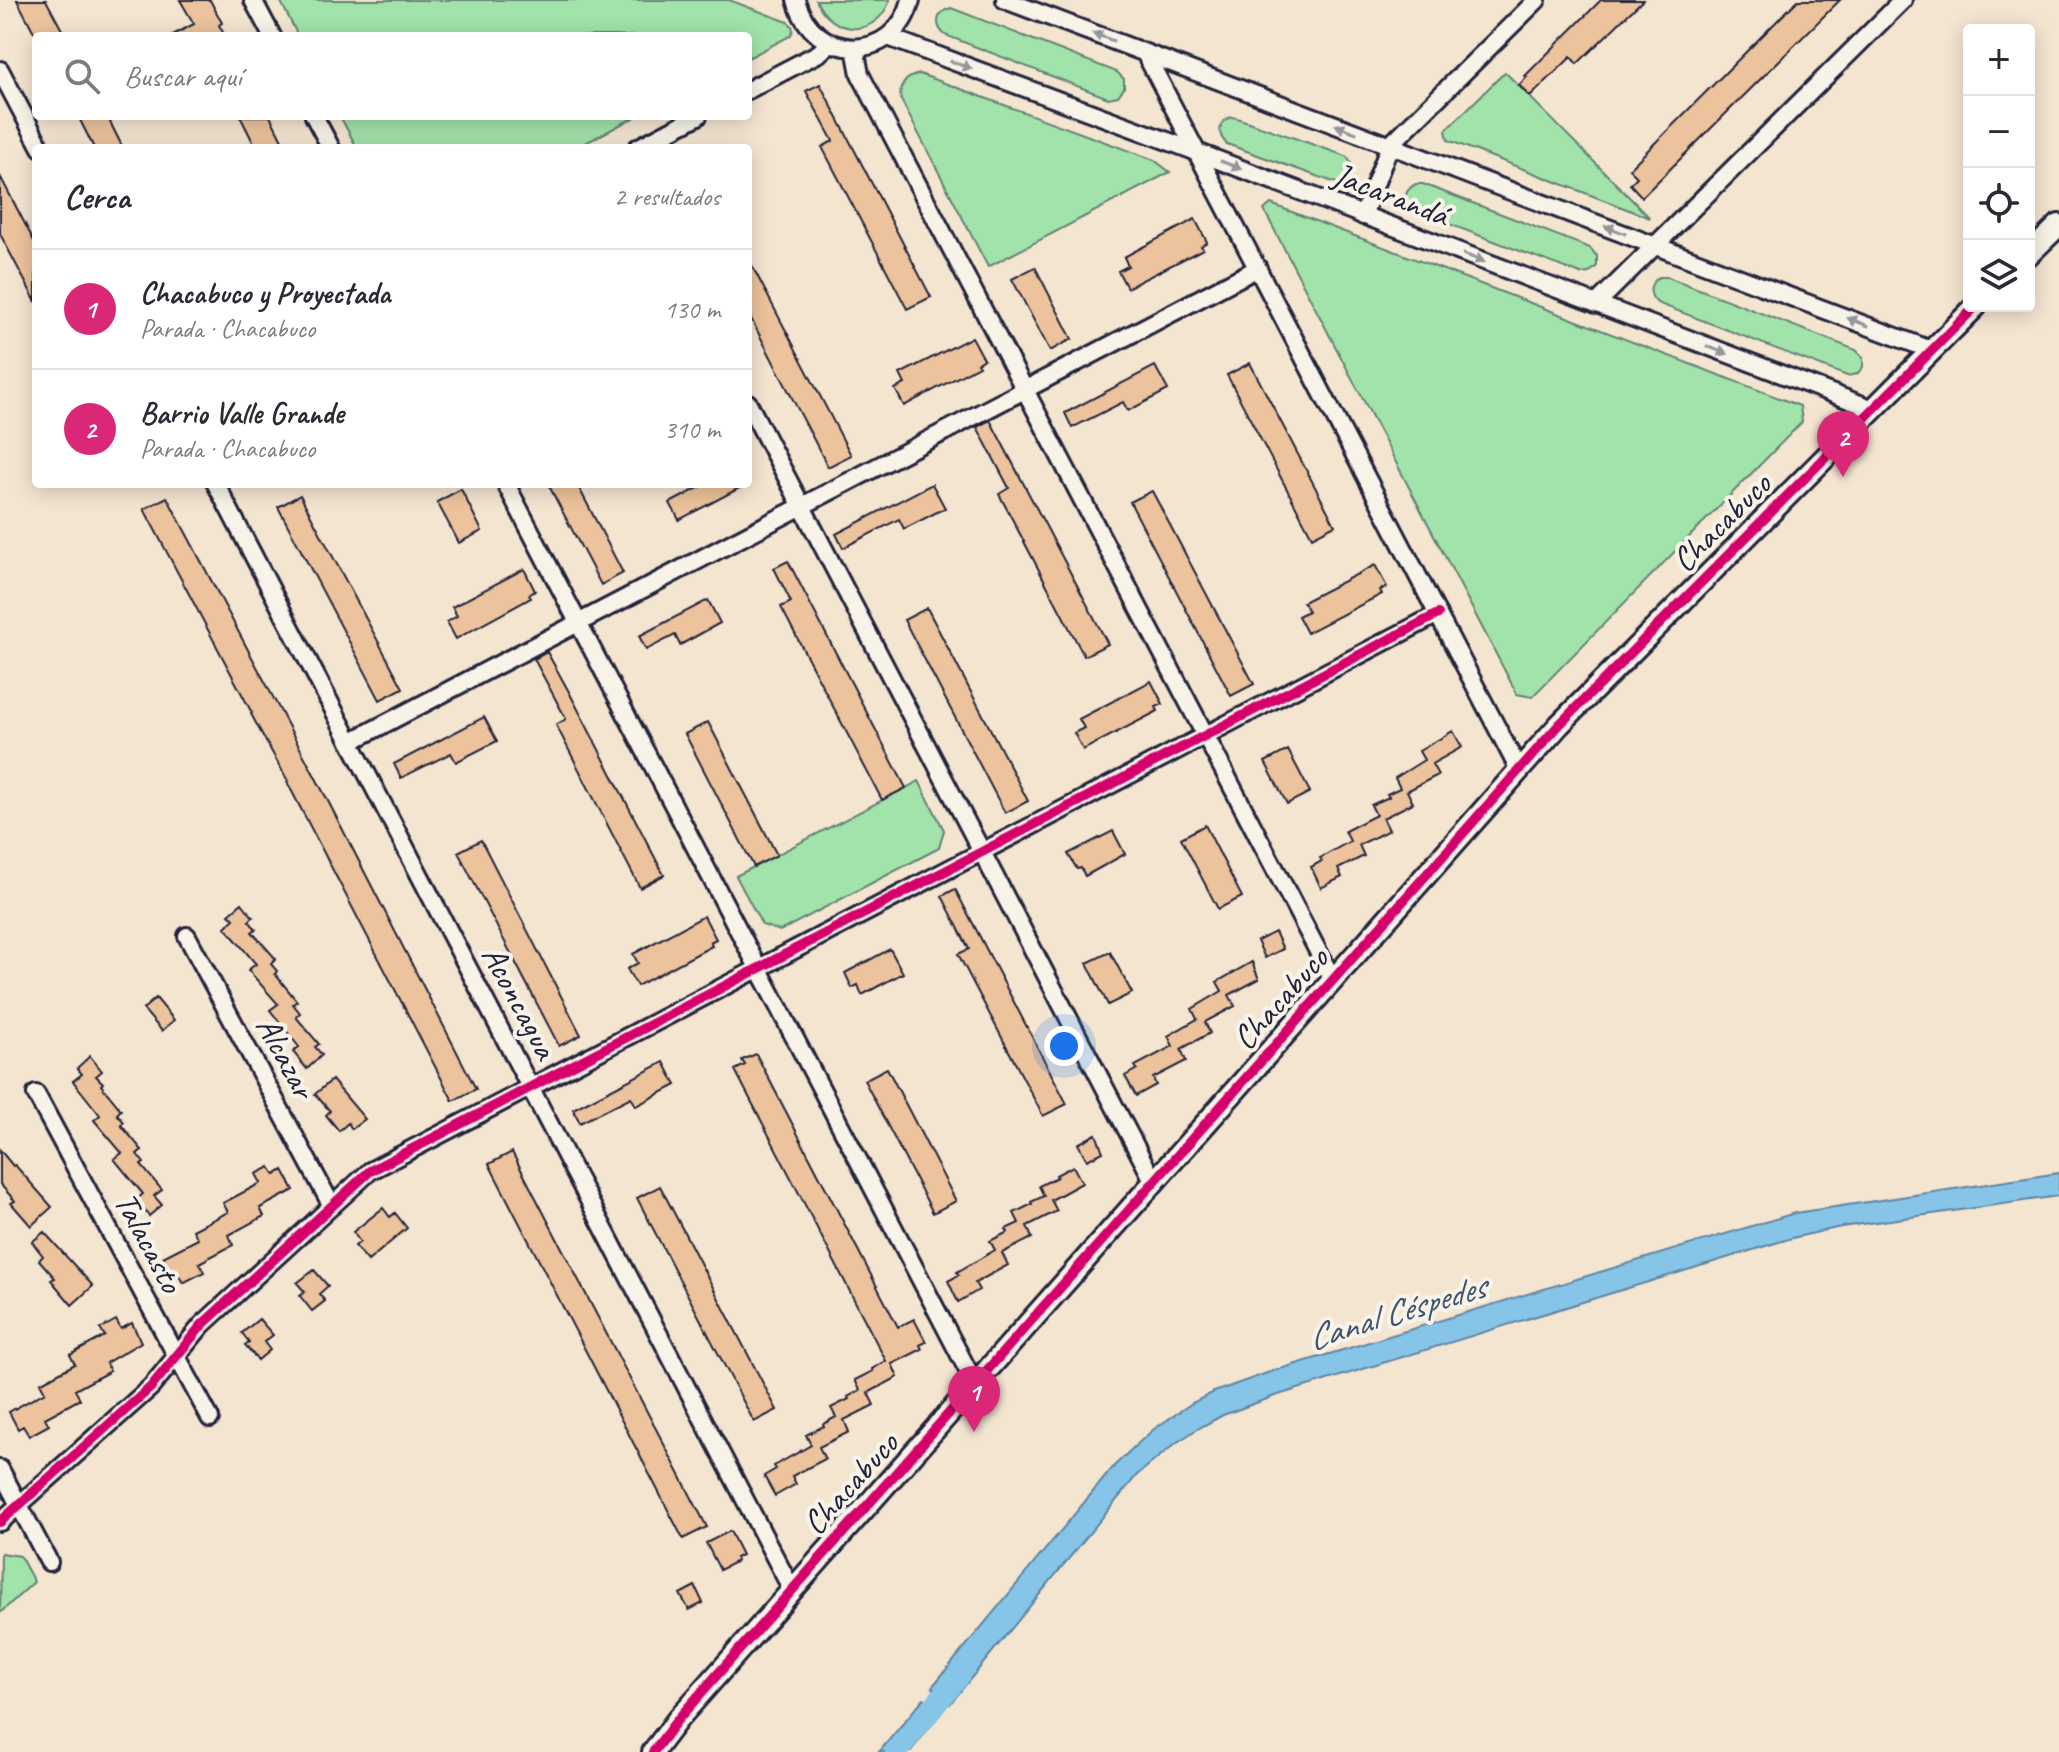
<!DOCTYPE html>
<html lang="es">
<head>
<meta charset="utf-8">
<style>
	body { margin:0; font-family:Caveat,sans-serif; background:#f2f2f3; color:#2b2b33 }
	.controls { position:absolute; right:24px; top:24px; display:grid; overflow:hidden; border-radius:8px; box-shadow:0 4px 20px #0003 }
	.controls button { width:72px; height:72px; display:grid; place-items:center; padding:0; border:0; border-bottom:2px solid #e1e1e2; background:#fff; color:#2b2b33; font:40px sans-serif }
	.you { position:absolute; left:1064px; top:1046px; width:28px; height:28px; margin:-20px; border:6px solid #fff; border-radius:50%; background:#1a73e8; box-shadow:0 0 0 12px #1a73e833 }
	.badge { display:grid; place-items:center; width:52px; height:52px; border-radius:50%; background:#db2777; color:#fff; font-size:26px; font-weight:700 }
	.pin { position:absolute; translate:-50% -66px; filter:drop-shadow(0 2px 4px #0008) }
	.pin::after { content:''; position:absolute; top:42px; width:28px; height:24px; background:inherit; clip-path:polygon(0 0,100% 0,50% 100%) }
	.list { margin:0; padding:0; list-style:none }
	h2 { display:flex; justify-content:space-between; align-items:center; height:104px; margin:0; padding:0 32px; font-size:34px }
	h2 small { font-size:26px; font-weight:400; color:#7c7c81 }
	.list li { display:grid; grid-template-columns:52px 1fr auto; gap:24px; align-items:center; box-sizing:border-box; height:120px; padding:0 32px; border-top:2px solid #e1e1e2 }
	.list b { display:block; font-size:30px; white-space:nowrap }
	.list p { margin:0; font-size:26px; white-space:nowrap; color:#7c7c81 }
	.list em { font-size:26px; font-style:normal; color:#7c7c81 }
	.icon { flex:none; width:44px; height:44px; fill:none; stroke:currentColor; stroke-width:2; stroke-linecap:round; stroke-linejoin:round }
	.map { position:relative; flex:none; width:2059px; height:1752px; overflow:hidden }
	.search { position:absolute; background:#fff; box-shadow:0 4px 20px #0003; left:32px; top:32px; width:720px; height:88px; display:flex; align-items:center; gap:20px; box-sizing:border-box; padding:0 28px; border-radius:8px; color:#7c7c81; font-size:30px }
	.panel { position:absolute; background:#fff; box-shadow:0 4px 20px #0003; left:32px; top:144px; width:720px; height:344px; border-radius:8px }
	.map>svg:first-child { display:block }
</style>
</head>
<body>
<div class="map">
<svg width="2059" height="1752" viewBox="0 0 2059 1752">
	<rect width="100%" height="100%" fill="#f4e5d1"/>
	<filter id="ink" filterUnits="userSpaceOnUse"><feTurbulence type="fractalNoise" baseFrequency=".0125" numOctaves="2"/><feDisplacementMap in="SourceGraphic" scale="16" xChannelSelector="R" yChannelSelector="G"/><feConvolveMatrix kernelMatrix="1 2 1 2 8 2 1 2 1" color-interpolation-filters="sRGB"/></filter>
	<g filter="url(#ink)">
		<path fill="#a2e2ab" stroke="#628273" stroke-width="2" d="M280,0H729L788,22C794,26 794,32 790,36L748,58V36H298Z
			M816,0H890C876,39 832,36 816,0Z
			M951,8L1117,72L1124,79V88L1118,96L1108,98L945,35C934,25 936,12 951,8Z
			M1505,72L1650,218L1448,140L1446,130Z
			M920,74L1154,160L1170,172L988,267L901,100C898,86 906,76 920,74Z
			M340,116H637L576,148H357Z
			M1231,117L1237,118L1346,156L1354,167C1352,178 1347,183 1336,183L1227,144C1217,135 1218,122 1231,117Z
			M1416,184H1423L1590,248L1597,256V266L1589,273L1581,274L1412,210C1402,201 1404,190 1416,184Z
			M1271,204L1800,406L1802,422L1532,697L1517,694L1264,210Z
			M1659,277H1668L1856,350L1863,357V367L1857,374L1847,376L1657,303C1648,294 1648,284 1659,277Z
			M919,781L944,830L939,848L780,931L762,925L736,876Z
			M1,1553L20,1556L34,1582L0,1613Z"/>
		<path fill="#86c5e7" stroke="#5e84a2" stroke-width="2" d="M2059,1173V1196L1841,1227L1792,1238L1275,1396L1223,1415L1199,1428L1176,1443L1137,1475L950,1704L932,1687L1115,1465L1134,1447L1154,1429L1192,1403L1214,1392L1270,1372L1795,1213Z
			M924,1698L941,1713L910,1752H879Z"/>
		<g fill="none" stroke-linecap="round" stroke-linejoin="round">
			<path stroke="#86c5e7" stroke-width="22" d="M896,1752L959,1676"/>
		</g>
		<path fill="#ecc39c" stroke="#22223b" stroke-width="2" d="M17,0H46L62,30L50,36H36Z
			M180,0H210L222,23L219,25L225,36H171L194,24Z
			M1601,0H1643L1577,64L1571,57L1530,97L1519,85L1527,77L1525,76Z
			M1798,0H1840L1642,197L1630,184L1637,177L1629,169Z
			M820,84L931,297L907,309L822,147L833,141L806,91Z
			M78,116H107L123,148H94Z
			M240,116H270L286,148H256Z
			M0,176L36,245V302L0,234Z
			M1195,219L1207,242L1201,246L1203,249L1127,288L1118,271L1128,266L1124,257Z
			M748,258L851,455L828,467L748,313Z
			M1035,267L1072,339L1050,351L1012,279Z
			M972,337L984,359L977,363L979,366L904,406L895,389L905,384L900,374Z
			M1250,363L1335,525L1312,537L1227,375Z
			M1155,366L1168,390L1128,411L1123,402L1072,428L1065,413Z
			M990,420L1108,644L1084,656L999,494L1009,488L977,427Z
			M548,484H577L623,573L601,585Z
			M706,484H747L679,520L670,503Z
			M932,484L945,508L904,529L899,519L843,548L836,534Z
			M461,489L482,531L459,543L437,502Z
			M1152,491L1254,684L1231,696L1130,502Z
			M300,495L403,688L380,700L278,507Z
			M167,497L327,799L476,1089L453,1101L287,782L288,781L258,727L251,714L252,713L144,509Z
			M788,561L906,788L882,800L781,607L791,602L774,568Z
			M1375,565L1387,587L1380,590L1382,594L1307,633L1298,616L1308,611L1303,602Z
			M524,569L535,591L529,595L531,598L456,639L447,622L457,616L452,607Z
			M708,600L720,623L680,645L675,635L646,650L639,636Z
			M927,608L1028,801L1005,813L904,620Z
			M547,652L568,690L664,875L640,888L556,725L566,719L534,659Z
			M1151,681L1163,704L1156,707L1158,711L1083,750L1074,733L1084,728L1079,719Z
			M484,717L497,741L456,762L451,753L401,778L394,764Z
			M708,722L777,855L754,867L685,734Z
			M1453,731L1462,747L1432,764L1438,775L1407,791L1413,803L1383,818L1389,830L1359,845L1364,856L1338,869L1342,877L1321,888L1311,867L1322,861L1320,858L1350,841L1345,831L1376,815L1371,805L1389,797L1387,794L1400,788L1395,778L1424,760L1419,751Z
			M1288,750L1310,792L1287,804L1265,762Z
			M1205,825L1242,897L1218,909L1181,838Z
			M1113,831L1125,854L1085,876L1081,868L1077,869L1068,854Z
			M481,840L581,1035L559,1046L458,852Z
			M955,889L1067,1104L1043,1116L958,954L969,949L942,896Z
			M242,903L253,917L249,921L256,929L252,932L276,959L271,964L277,971L275,974L297,1001L293,1004L300,1013L296,1017L319,1044L315,1047L322,1055L307,1069L293,1052L299,1047L270,1010L278,1004L248,970L256,964L225,927L234,919L229,914Z
			M704,916L716,939L710,942L712,946L637,986L627,969L638,963L633,954Z
			M1275,932L1283,949L1265,958L1257,941Z
			M890,949L903,973L862,995L858,985L852,988L845,973Z
			M1110,952L1132,993L1108,1005L1087,963Z
			M1252,962L1259,979L1229,995L1235,1006L1205,1022L1210,1033L1181,1049L1186,1061L1153,1078L1156,1085L1136,1096L1125,1076L1137,1069L1135,1066L1173,1046L1168,1036L1197,1019L1192,1009L1222,991L1217,982Z
			M156,998L174,1020L162,1031L143,1009Z
			M756,1054L898,1327L914,1319L926,1342L920,1345L922,1349L892,1364L898,1377L868,1393L874,1405L844,1420L849,1432L819,1447L825,1459L792,1476L796,1484L775,1496L764,1476L776,1469L774,1466L811,1445L806,1435L824,1426L823,1424L836,1417L831,1408L849,1399L848,1397L860,1390L855,1380L873,1371L872,1369L886,1361L735,1070L745,1065L742,1060Z
			M90,1056L102,1071L96,1076L103,1083L101,1085L121,1110L117,1114L124,1122L121,1125L142,1150L137,1154L144,1163L141,1165L162,1190L154,1196L162,1205L149,1216L136,1200L143,1194L114,1159L122,1153L94,1120L100,1115L73,1081L82,1074L77,1068Z
			M664,1062L676,1085L636,1106L631,1097L580,1123L573,1109Z
			M887,1068L956,1201L933,1213L864,1080Z
			M332,1080L365,1119L352,1129L348,1123L339,1131L326,1115L330,1111L315,1094Z
			M1096,1134L1103,1152L1087,1160L1078,1144Z
			M0,1150L13,1166L15,1165L52,1207L31,1226L11,1203L15,1201L0,1184Z
			M512,1152L707,1527L683,1539L489,1164Z
			M1073,1166L1082,1183L1051,1200L1057,1211L1027,1226L1032,1238L1002,1253L1008,1265L975,1283L979,1290L958,1302L948,1281L959,1275L957,1272L995,1250L990,1241L1008,1232L1006,1229L1019,1223L1014,1213L1032,1204L1031,1202L1044,1196L1039,1186L1057,1177L1056,1175Z
			M270,1167L275,1175L283,1170L294,1190L260,1208L264,1216L229,1235L233,1245L199,1263L204,1272L183,1283L177,1272L172,1275L163,1257L198,1239L193,1230L228,1212L223,1203L261,1183L256,1174Z
			M660,1186L777,1410L754,1422L637,1198Z
			M383,1208L390,1217L395,1213L407,1228L368,1261L355,1246L360,1242L353,1232Z
			M44,1232L93,1286L72,1305L51,1280L55,1278L39,1260L43,1256L32,1242Z
			M314,1270L328,1286L319,1294L325,1301L312,1311L300,1296L305,1292L297,1283Z
			M259,1319L273,1335L264,1342L270,1350L258,1360L245,1345L249,1342L242,1333Z
			M116,1320L121,1329L132,1323L141,1342L106,1363L110,1371L75,1390L80,1399L45,1418L49,1425L29,1436L23,1426L18,1429L9,1412L45,1392L40,1383L75,1364L70,1355L105,1336L100,1329Z
			M730,1531L742,1555L736,1558L737,1561L720,1570L706,1543Z
			M695,1586L703,1603L689,1610L680,1594Z"/>
		<g fill="none" stroke-linecap="round" stroke-linejoin="round">
			<defs>
				<path id="minor" d="M253,0L272,36
					M796,0C813,63 895,64 911,0
					M1005,0L1931,350
					M888,37L1197,152L1873,409
					M855,48L860,74L1333,980
					M1145,53L1519,770
					M0,70L41,148
					M748,90L819,53L830,43
					M314,116L331,148
					M637,148L698,116
					M1363,216L1390,145L1537,0
					M1596,304L1903,0
					M748,403L1154,1182
					M216,484L792,1590
					M506,484L975,1384
					M350,742L1258,268
					M187,936L332,1206
					M36,1094L210,1418
					M0,1469L49,1562
					M0,1522L151,1387L202,1325L370,1171L1438,614"/>
				<path id="tertiary" d="M2029,254L2059,225
					M653,1752L678,1719L1559,725L1976,306"/>
			</defs>
			<use href="#minor" stroke="#22223b" stroke-width="22"/>
			<use href="#tertiary" stroke="#22223b" stroke-width="26"/>
			<use href="#minor" stroke="#f7f3e8" stroke-width="16"/>
			<use href="#tertiary" stroke="#f7f3e8" stroke-width="20"/>
			<defs>
				<path id="cycleway" d="M0,1522L151,1387L202,1325L370,1171L1438,614
					M653,1752L678,1719L1559,725L1976,306"/>
			</defs>
			<use href="#cycleway" stroke="#f7f3e8" stroke-width="15"/>
			<use href="#cycleway" stroke="#d6006c" stroke-width="10"/>
		</g>
		<defs><path id="oneway-solid" d="M-6-.8H1V-3.2L6.5 0L1 3.2V.8H-6Z" transform="scale(2)"/></defs>
		<g fill="#97959a">
			<use href="#oneway-solid" transform="translate(1103 37) rotate(-159)"/>
			<use href="#oneway-solid" transform="translate(961 65) rotate(20)"/>
			<use href="#oneway-solid" transform="translate(1346 129) rotate(-159)"/>
			<use href="#oneway-solid" transform="translate(1231 165) rotate(21)"/>
			<use href="#oneway-solid" transform="translate(1615 230) rotate(-159)"/>
			<use href="#oneway-solid" transform="translate(1474 258) rotate(21)"/>
			<use href="#oneway-solid" transform="translate(1858 322) rotate(-159)"/>
			<use href="#oneway-solid" transform="translate(1717 350) rotate(21)"/>
		</g>
	</g>
	<g text-anchor="middle" dominant-baseline="central" stroke-width="8" stroke-linejoin="round" paint-order="stroke">
		<g font-size="34" fill="#22223b" stroke="#f7f3e8">
			<text transform="translate(1391 194) rotate(21)">Jacarandá</text>
			<text transform="translate(1721 522) rotate(-45)">Chacabuco</text>
			<text transform="translate(1280 998) rotate(-48)">Chacabuco</text>
			<text transform="translate(520 1002) rotate(62)">Aconcagua</text>
			<text transform="translate(286 1057) rotate(62)">Alcazar</text>
			<text transform="translate(149 1242) rotate(62)">Talacasto</text>
			<text transform="translate(850 1483) rotate(-48)">Chacabuco</text>
		</g>
		<g font-size="36" font-style="italic" fill="#40536f" stroke="#f7f3e8">
			<text transform="translate(1396 1312) rotate(-17)">Canal Céspedes</text>
		</g>
	</g>
</svg>
<div class="controls">
<button>+</button>
<button>−</button>
<button><svg class="icon" aria-label="locate" viewBox="0 0 24 24"><circle cx="12" cy="12" r="6"/><path d="M12 2v4M12 18v4M2 12h4M18 12h4"/></svg></button>
<button><svg class="icon" aria-label="layers" viewBox="0 0 24 24"><path d="M12 4l9 5-9 5-9-5zM3 14l9 5 9-5"/></svg></button>
</div>
<div class="you"></div>
<div class="pin badge" style="left:974px;top:1432px">1</div>
<div class="pin badge" style="left:1843px;top:477px">2</div>
<div class="search"><svg class="icon" aria-label="search" viewBox="0 0 24 24"><circle cx="10" cy="10" r="6"/><path d="M15 15l6 6"/></svg>Buscar aquí</div>
<section class="panel">
<h2>Cerca<small>2 resultados</small></h2>
<ul class="list">
<li><span class="badge">1</span><div><b>Chacabuco y Proyectada</b><p>Parada · Chacabuco</p></div><em>130 m</em></li>
<li><span class="badge">2</span><div><b>Barrio Valle Grande</b><p>Parada · Chacabuco</p></div><em>310 m</em></li>
</ul>
</section>
</div>
</body>
</html>
